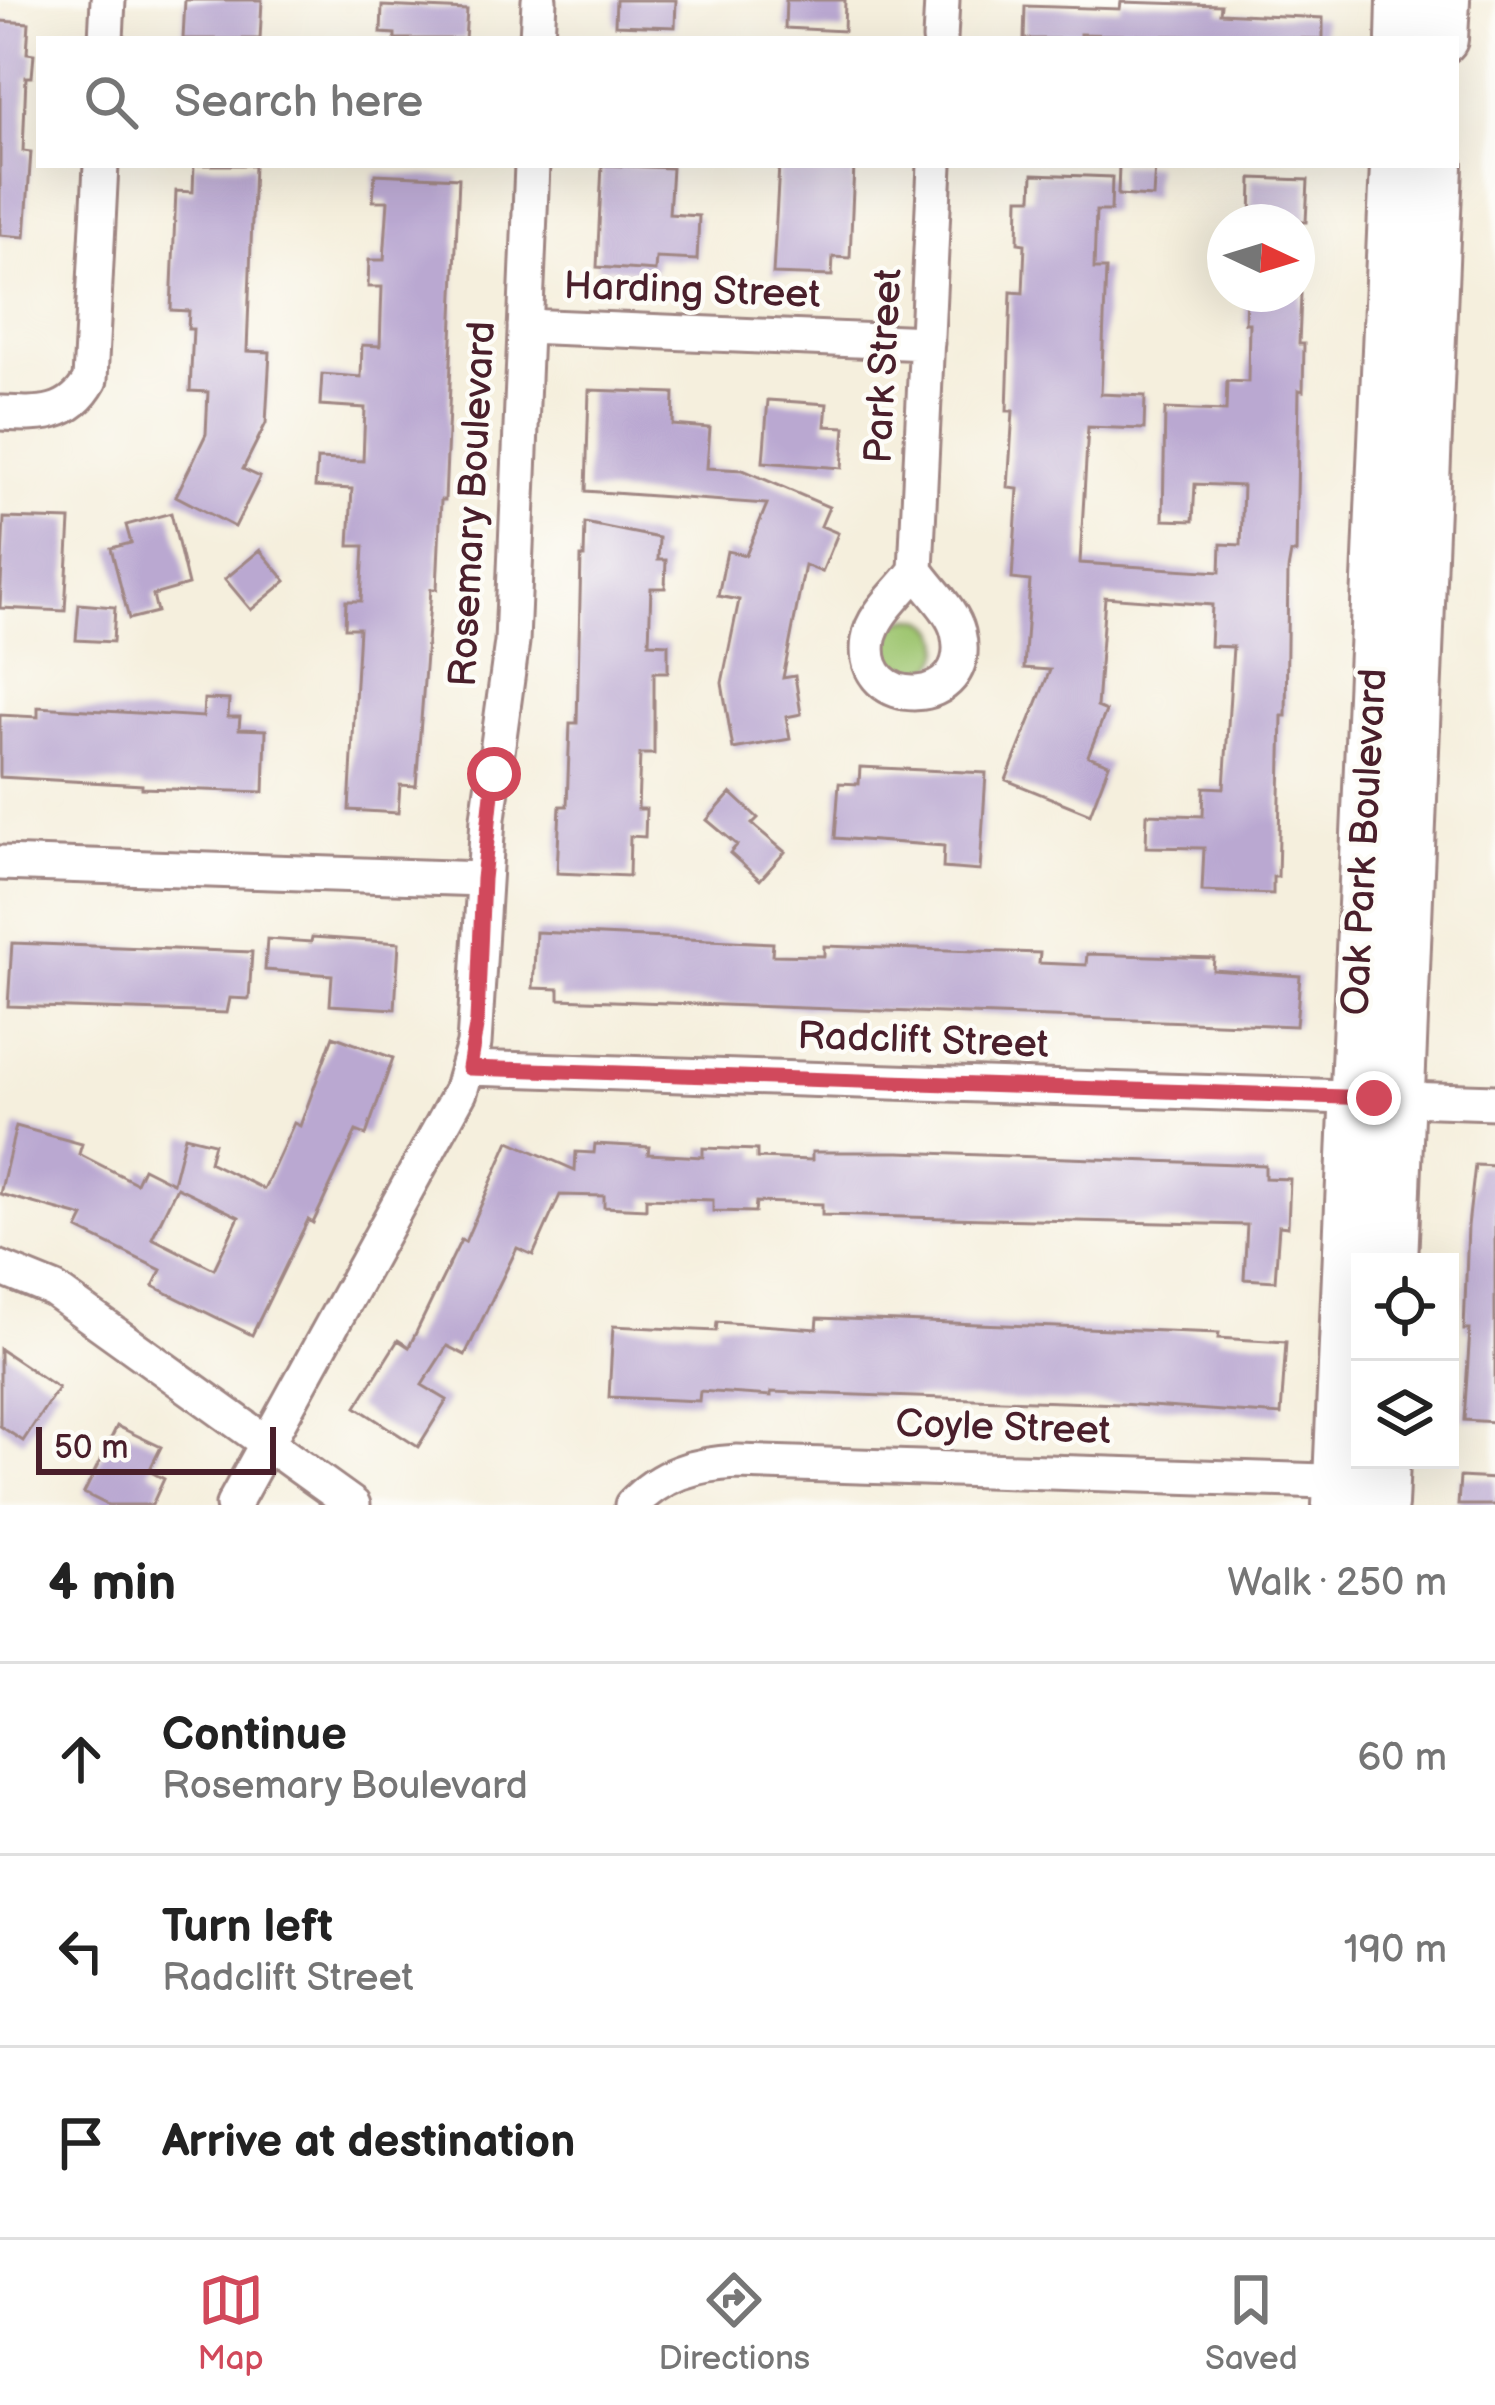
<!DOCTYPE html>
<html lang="en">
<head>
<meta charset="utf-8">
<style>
	body { margin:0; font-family:"Balsamiq Sans",sans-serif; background:#f2f2f2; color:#222 }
	.controls { position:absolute; right:36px; bottom:36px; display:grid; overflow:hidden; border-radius:0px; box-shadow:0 12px 48px #0002 }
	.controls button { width:108px; height:108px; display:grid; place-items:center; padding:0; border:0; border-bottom:3px solid #e0e0e0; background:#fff; color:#222; font:60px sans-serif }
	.compass { position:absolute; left:1207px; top:204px; width:108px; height:108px; border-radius:50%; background:#fff; box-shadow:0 12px 48px #0002; rotate:94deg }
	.scale { position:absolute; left:36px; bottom:30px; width:240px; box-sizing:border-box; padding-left:12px; border:6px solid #4a1f2b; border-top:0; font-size:33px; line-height:42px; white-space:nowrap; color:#4a1f2b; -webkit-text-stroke:9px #fdfcf7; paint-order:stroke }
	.stop { position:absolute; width:36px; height:36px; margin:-27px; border:9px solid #d1495b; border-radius:50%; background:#fff }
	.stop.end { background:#d1495b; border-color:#fff; box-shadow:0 3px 12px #0008 }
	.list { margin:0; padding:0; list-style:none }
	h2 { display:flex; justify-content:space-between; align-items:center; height:156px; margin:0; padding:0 48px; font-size:51px }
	h2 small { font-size:39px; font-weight:400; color:#767676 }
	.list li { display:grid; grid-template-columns:78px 1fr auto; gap:36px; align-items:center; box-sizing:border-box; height:192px; padding:0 48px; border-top:3px solid #e0e0e0 }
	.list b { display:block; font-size:45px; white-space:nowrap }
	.list p { margin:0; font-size:39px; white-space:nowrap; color:#767676 }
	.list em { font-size:39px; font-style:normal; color:#767676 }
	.icon { flex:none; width:66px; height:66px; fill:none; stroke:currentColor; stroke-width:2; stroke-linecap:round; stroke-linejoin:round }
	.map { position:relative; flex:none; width:1495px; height:1505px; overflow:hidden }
	.search { position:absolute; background:#fff; box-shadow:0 12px 48px #0002; left:36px; right:36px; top:36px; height:132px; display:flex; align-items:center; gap:30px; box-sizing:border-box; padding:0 42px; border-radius:0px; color:#767676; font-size:45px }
	.sheet { height:732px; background:#fff }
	nav { display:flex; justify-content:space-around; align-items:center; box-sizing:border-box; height:168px; border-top:3px solid #e0e0e0; background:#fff; font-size:33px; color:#767676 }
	nav a { display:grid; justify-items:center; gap:6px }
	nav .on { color:#d1495b }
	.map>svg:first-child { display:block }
</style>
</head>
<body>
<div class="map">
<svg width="1495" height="1505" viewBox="0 0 1495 1505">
	<rect width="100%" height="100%" fill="#fdfcf7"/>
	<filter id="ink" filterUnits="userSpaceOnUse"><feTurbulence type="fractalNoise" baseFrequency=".00833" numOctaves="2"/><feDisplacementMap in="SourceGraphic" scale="24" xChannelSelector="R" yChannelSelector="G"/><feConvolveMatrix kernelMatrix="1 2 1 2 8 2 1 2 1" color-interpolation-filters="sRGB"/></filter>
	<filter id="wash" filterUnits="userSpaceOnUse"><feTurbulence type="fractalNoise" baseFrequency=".004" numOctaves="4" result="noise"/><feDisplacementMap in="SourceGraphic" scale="48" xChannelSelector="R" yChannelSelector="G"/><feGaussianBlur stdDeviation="2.7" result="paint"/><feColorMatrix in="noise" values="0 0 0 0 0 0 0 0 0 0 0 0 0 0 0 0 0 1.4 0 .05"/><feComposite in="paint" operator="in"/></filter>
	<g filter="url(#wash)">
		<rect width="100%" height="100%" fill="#f5efdd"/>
		<path fill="#9fc671" stroke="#74724e" stroke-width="3" d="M886 646a28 28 0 1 1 56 0a28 28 0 1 1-56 0Z"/>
		<g id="blocks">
			<path fill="#baa8d1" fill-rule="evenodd" d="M185,0H262L260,39H183Z
				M616,0H676L675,27L615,25Z
				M786,0H845L844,31L785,28Z
				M1121,2L1221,5L1220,13L1323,18V39L1080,34V39H1024L1025,6L1120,9Z
				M382,6L467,10L465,39H395V34L381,33Z
				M0,21L29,23L27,53L34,54L32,77H26L23,151L31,152L25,237L0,235Z
				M194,165H254L247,351L270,352L266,423L243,469L260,477L235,527L176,496L206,434L208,392L190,391L193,329H188L189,311L171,310L176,191L193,192Z
				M602,165L672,168L669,214L699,216L697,260L656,258L655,271L597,267Z
				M779,165H854L850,258L833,257L832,276L773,274Z
				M1119,165H1155L1153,197L1118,195Z
				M375,174L459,178L445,500H441L437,589H431L416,786L400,785L398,813L349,810L359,628H345L346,601H361L364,546H349L352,489L315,487L317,459L363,461L365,408L320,405L322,374L361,377L362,345L380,346L382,287H368L369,260H384L388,201H373Z
				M1033,174L1112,177L1111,211H1096L1094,269H1106L1101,394L1145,396L1144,429L1088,427L1080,563L1220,572L1221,544L1241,545L1243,486L1195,484L1193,521L1163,520L1165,409L1226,411L1227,381L1248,382L1249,323H1245L1246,294H1301L1299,344H1304L1303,391L1299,390L1296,553H1291L1288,570L1286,716H1282L1278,877H1273V894L1202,891L1204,848L1146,847L1147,814L1203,816L1204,787L1224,788L1233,647L1210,646L1212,605L1105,597L1097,707L1106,711L1088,756L1109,764L1090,814L1006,780L1050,670L1024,668L1030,581L1012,579L1018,489L1008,488L1013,411H1007L1011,292L1023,293L1025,244L1018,243L1019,198H1032Z
				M1252,178L1308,180L1306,222H1251Z
				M589,390L674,393L673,425L710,428L707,468L743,470L829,507L821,526L838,533L822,572L805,565L783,678L795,676L801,714L786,717L790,739L733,749L722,683L739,600L718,596L727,551L746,555L767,504L586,491Z
				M768,400L827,404L825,426L845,427L842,468L763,462Z
				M171,513L188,585L153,595L157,612L129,619L111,548L131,543L126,525Z
				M4,518L70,520L65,611L0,608Z
				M585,523L659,538L658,560H666L665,588H651L649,643L668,644V672H654V754H640L638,809H646L645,837L630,836L629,876L557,873L560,806H567L570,723H577L581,557H584Z
				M260,550L286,581L251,610L225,579Z
				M79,604L115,607L113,642L76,640Z
				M204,699L229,700L228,717H240L239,729L266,730L264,792L142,788V785L0,777V715L38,717V707L203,717Z
				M860,767L986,773L980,871L943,868L944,846L835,838L839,783L859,784Z
				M731,793L758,818L752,824L785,852L760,880L730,853L737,845L707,820Z
				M536,932L773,943L772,955L824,956V946L1040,953L1039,963L1086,965L1087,954L1214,958L1213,970L1300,976L1296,1026L559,999V989L533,988Z
				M312,937L399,943L395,1009L330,1005L332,975L265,970L267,939L311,942Z
				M12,943L252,952L249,999L230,998L227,1013L8,1006Z
				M333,1036L393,1058L366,1135L356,1131L313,1223L308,1220L252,1335L153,1286L161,1270L78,1229L84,1217L0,1194L16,1126L82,1144L79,1154L136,1183L143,1168L173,1183L185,1136L214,1143L209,1162L264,1189L294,1123L300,1126ZM177,1187L239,1217L214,1269L152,1238Z
				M509,1141L575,1170L576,1152L594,1153L595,1144L649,1147L648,1154L703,1157V1148L757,1150V1158L812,1160V1152H899L1265,1165V1178L1290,1179L1288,1227L1279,1226L1275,1281L1244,1279L1247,1225L822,1215V1204L756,1202L755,1212L713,1211V1200L646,1198V1209L604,1207V1196L560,1195L533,1255L517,1248L465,1355L447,1346L422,1385L447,1400L418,1447L356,1407L398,1340L409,1347L461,1240L465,1242Z
				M1475,1165L1495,1166V1422L1464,1420L1470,1330H1464L1468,1226Z
				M818,1318L1219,1333L1218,1338L1286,1342L1281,1415L1121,1404L771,1392V1396L700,1391L699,1401L609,1397L613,1326L716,1331L717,1322L817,1329Z
				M0,1349L58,1388L23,1441L0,1426Z
				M117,1426L161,1447L149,1471L164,1479L152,1505H108L84,1493Z
				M1460,1477L1495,1479V1505H1458Z"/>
		</g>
	</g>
	<g filter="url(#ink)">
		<use href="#blocks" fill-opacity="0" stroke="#a08784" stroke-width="3"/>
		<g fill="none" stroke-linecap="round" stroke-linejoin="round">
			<defs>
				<path id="street" d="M106,39L108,0
					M537,39L539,0
					M940,39L942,0
					M525,326L927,343
					M0,413C39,415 70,417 90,380L101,165
					M916,570C928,589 953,610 958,632C977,711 857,713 869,639C873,613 902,591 916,570L935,165
					M0,863L483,879
					M469,1068L1495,1102
					M0,1268L54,1290L353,1505
					M233,1505L460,1092L474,1044L488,818L512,642L532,165
					M632,1505C661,1474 695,1464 737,1462L1355,1482"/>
				<path id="secondary" d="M1401,39L1402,0
					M1443,39L1445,0
					M1393,1262L1438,165
					M1337,1505L1395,165
					M1383,1505L1385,1460"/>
			</defs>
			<use href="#street" stroke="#a08784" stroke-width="39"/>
			<use href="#secondary" stroke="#a08784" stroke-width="54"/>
			<use href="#street" stroke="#fff" stroke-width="33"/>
			<use href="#secondary" stroke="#fff" stroke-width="48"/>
		</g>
	</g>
	<g fill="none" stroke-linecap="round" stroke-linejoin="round" filter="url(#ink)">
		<path stroke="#d1495b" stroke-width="15" d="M494,774L483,879L477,1021L469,1068L1374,1098"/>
	</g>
	<g text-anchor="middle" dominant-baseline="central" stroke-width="9" stroke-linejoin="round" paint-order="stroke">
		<g font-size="39" fill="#4a1f2b" stroke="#fdfcf7">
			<text transform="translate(692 291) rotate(2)">Harding Street</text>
			<text transform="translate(884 366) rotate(-87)">Park Street</text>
			<text transform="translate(473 504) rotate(-87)">Rosemary Boulevard</text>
			<text transform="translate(1365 842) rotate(-87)">Oak Park Boulevard</text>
			<text transform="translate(923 1041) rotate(2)">Radclift Street</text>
			<text transform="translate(1003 1428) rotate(2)">Coyle Street</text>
		</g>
	</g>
</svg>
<div class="controls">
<button><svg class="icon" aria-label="locate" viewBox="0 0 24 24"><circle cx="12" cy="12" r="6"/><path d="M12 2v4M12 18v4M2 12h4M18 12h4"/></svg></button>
<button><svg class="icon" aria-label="layers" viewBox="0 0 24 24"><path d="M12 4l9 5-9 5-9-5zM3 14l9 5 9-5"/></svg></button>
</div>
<svg class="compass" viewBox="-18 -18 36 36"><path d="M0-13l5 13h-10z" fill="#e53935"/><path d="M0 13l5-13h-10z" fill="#767676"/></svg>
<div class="scale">50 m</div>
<div class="stop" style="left:494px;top:774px"></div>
<div class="stop end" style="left:1374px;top:1098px"></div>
<div class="search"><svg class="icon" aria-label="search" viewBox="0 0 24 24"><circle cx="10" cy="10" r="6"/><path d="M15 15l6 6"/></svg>Search here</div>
</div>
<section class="sheet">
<h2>4 min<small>Walk · 250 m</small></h2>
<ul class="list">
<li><svg class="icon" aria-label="ahead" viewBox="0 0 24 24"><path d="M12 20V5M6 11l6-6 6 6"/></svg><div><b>Continue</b><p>Rosemary Boulevard</p></div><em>60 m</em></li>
<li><svg class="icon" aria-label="left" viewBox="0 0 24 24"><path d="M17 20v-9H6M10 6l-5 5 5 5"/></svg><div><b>Turn left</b><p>Radclift Street</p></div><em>190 m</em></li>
<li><svg class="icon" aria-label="arrive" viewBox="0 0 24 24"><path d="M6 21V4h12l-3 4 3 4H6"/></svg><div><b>Arrive at destination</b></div></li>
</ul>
</section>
<nav>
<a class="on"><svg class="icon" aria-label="map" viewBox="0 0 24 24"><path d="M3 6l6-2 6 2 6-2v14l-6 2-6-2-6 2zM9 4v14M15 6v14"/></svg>Map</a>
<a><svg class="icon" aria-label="directions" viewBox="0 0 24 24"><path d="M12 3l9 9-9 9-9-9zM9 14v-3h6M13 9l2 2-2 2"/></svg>Directions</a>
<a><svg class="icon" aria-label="saved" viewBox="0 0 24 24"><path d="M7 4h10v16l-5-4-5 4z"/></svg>Saved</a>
</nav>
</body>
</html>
